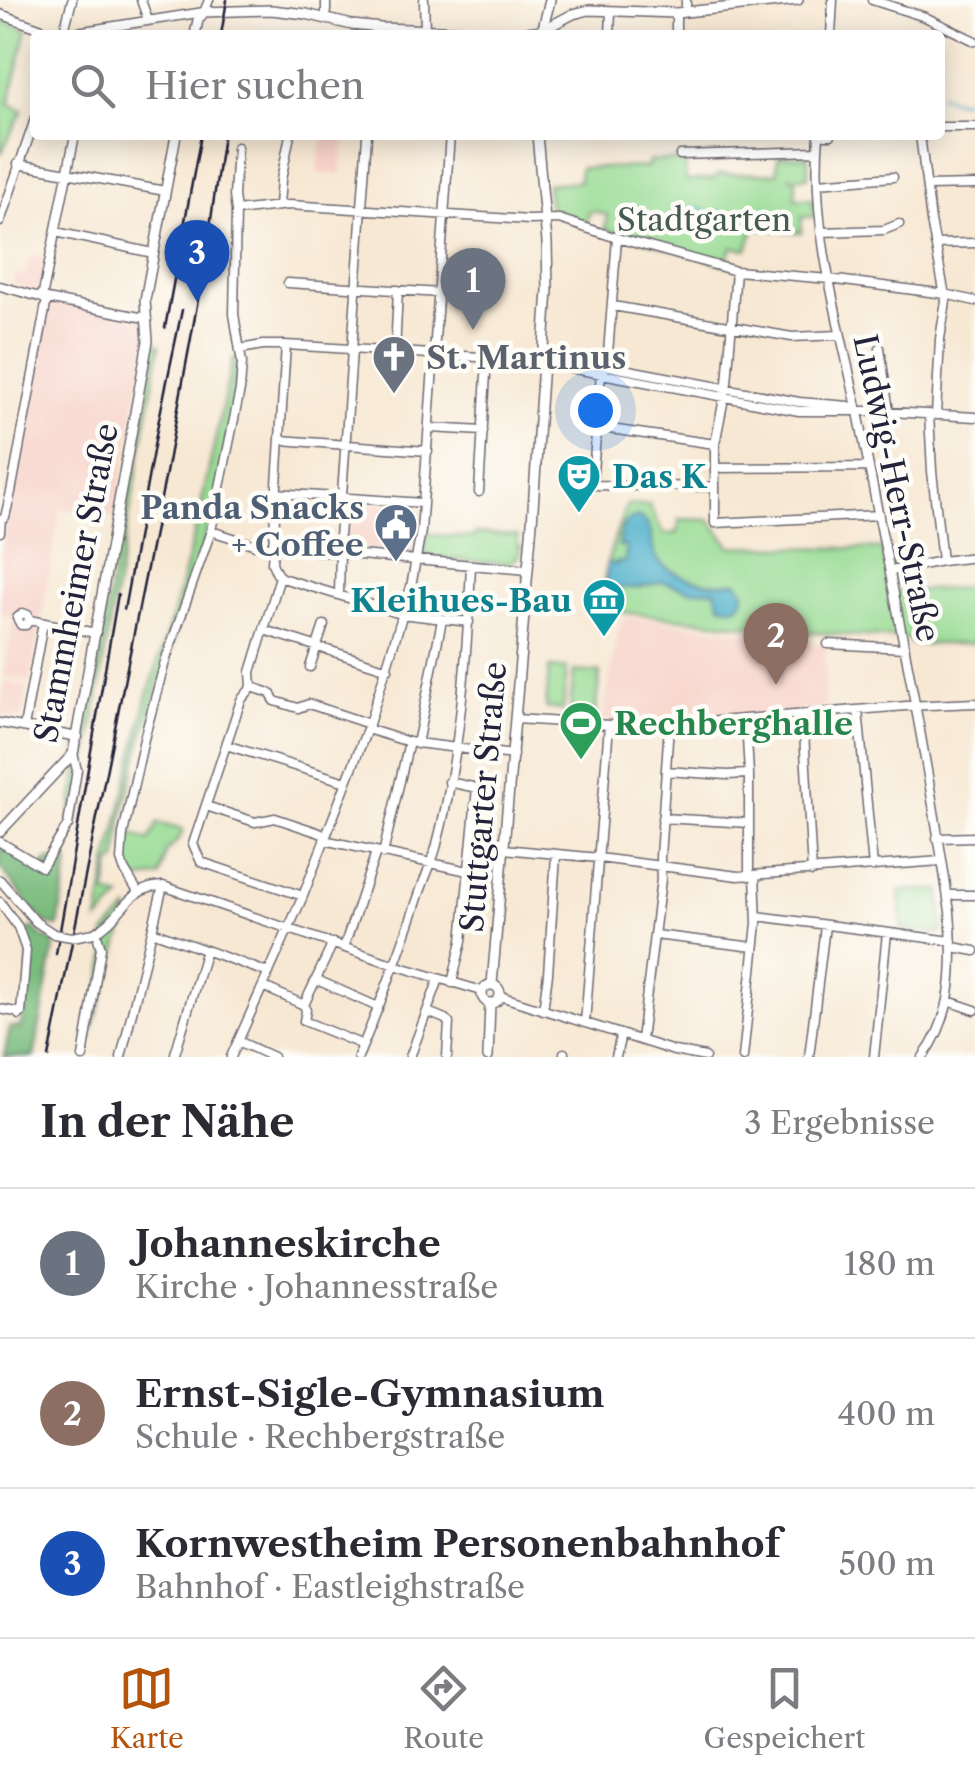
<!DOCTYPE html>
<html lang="de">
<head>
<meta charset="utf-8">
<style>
	body { margin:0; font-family:"Libre Caslon Text",serif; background:#f2f2f3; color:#2b2b33 }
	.you { position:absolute; left:595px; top:410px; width:35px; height:35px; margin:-25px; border:8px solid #fff; border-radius:50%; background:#1a73e8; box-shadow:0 0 0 15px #1a73e833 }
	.badge { display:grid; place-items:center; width:65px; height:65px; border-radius:50%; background:#b45309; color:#fff; font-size:32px; font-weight:700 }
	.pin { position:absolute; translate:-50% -82px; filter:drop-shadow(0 2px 5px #0008) }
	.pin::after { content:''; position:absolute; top:52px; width:35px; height:30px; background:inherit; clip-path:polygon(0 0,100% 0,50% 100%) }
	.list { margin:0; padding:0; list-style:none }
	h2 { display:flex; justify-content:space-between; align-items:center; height:130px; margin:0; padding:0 40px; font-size:42px }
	h2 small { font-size:32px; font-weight:400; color:#7c7c81 }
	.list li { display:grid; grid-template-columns:65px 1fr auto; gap:30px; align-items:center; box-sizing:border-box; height:150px; padding:0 40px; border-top:2px solid #e1e1e2 }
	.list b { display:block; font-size:38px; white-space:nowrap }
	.list p { margin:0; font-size:32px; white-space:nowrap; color:#7c7c81 }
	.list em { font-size:32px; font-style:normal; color:#7c7c81 }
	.icon { flex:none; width:55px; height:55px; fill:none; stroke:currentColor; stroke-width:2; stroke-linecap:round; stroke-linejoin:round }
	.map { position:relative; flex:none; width:975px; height:1057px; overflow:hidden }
	.search { position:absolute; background:#fff; box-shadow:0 5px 25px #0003; left:30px; right:30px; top:30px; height:110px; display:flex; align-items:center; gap:25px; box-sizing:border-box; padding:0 35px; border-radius:10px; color:#7c7c81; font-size:38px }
	.sheet { height:580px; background:#fff }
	nav { display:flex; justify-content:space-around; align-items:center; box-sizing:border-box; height:140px; border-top:2px solid #e1e1e2; background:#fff; font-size:28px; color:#7c7c81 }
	nav a { display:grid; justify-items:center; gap:5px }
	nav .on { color:#b45309 }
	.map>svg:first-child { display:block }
</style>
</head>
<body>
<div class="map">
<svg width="975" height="1057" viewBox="0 0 975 1057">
	<rect width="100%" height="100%" fill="#fdfcf7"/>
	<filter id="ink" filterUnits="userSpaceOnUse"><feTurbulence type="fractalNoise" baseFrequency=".01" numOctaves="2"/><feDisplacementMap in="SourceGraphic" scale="20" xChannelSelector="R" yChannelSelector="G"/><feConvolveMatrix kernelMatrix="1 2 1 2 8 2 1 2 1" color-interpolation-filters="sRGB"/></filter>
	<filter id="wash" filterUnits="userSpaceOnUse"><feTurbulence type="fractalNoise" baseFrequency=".0048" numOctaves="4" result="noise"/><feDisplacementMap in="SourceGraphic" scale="40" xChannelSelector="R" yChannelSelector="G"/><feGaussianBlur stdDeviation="2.25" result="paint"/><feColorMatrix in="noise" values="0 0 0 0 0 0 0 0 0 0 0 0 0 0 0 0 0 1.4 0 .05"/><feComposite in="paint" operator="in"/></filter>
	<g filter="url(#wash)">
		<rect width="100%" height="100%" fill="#f7e8d3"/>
		<path fill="#f7d1c8" d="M323,135H345L341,175L317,173Z
			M30,256L48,260L40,291L37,292L12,285L14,275H26Z
			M48,298L145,320L147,341L114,517L61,508L30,681L4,676L14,617L0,614V557Z
			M348,502L415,507L411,555L344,548Z
			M626,617L774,635L780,639L826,645L825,708L702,720H602L620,622Z
			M5,682L27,686L22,719L0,715Z"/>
		<path fill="#99dc94" stroke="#5e7f68" stroke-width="2.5" d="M0,20L27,29L9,104L23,110L0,155Z
			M778,156H808V177H791L796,180L795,199H813L815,217H802L801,233L755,227L747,249L732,247L726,265L605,229L608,215L590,211L586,223L552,209L549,206L547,184L579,181L580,168L648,167L649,161L685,160L686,181L714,179L719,174L777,173Z
			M153,343L160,345L108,632L77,822L70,821L78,770L77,754L82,732L85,731Z
			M233,358L238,359L222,472L208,527L142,739L122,819L117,861L111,864L106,894L121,898L98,921L109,859L147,698L173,614L197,524Z
			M627,505H649L664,534L677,533L680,519L710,520L730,546L882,549L892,592L975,587V644H910L909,639L900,638L828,634L610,611C594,585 617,532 627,505Z
			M475,533L518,536L517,546L521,547C519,556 516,560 508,564L428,558L424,553L425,534L474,538Z
			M549,668L567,669L563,710L546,708Z
			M574,671L600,673L595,714L570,711Z
			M158,823L183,830L179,839L166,852L160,877L147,878L138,881L127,863L130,833L149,841Z
			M940,890L943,931L939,933L902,929L900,891Z
			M130,908L90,1038L108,949L105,934Z"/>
		<path fill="#7abc7e" stroke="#4e6f5c" stroke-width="2.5" d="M0,847L41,867L49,860L69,862L58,927L46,923L35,913L0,867Z
			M33,927L41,936L55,943L34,1057H4L10,1027L20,1028C27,1002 35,960 26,934Z"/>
		<path fill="#4aaeca" stroke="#366882" stroke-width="2.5" d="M640,517C654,528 650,537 654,552C661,574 703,584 723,583C728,582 733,581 738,582L744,591C745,607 733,610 720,604L715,590H689L664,582L636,588H618V594L606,592L607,562L616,565V562H625L626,547L619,546C621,530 622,518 640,517Z"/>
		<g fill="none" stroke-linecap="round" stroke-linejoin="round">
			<path stroke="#4aaeca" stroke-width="2.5" d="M940,95L956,100L975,101
				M685,210L699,208L711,214L724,213
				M742,213L762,214L768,207"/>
		</g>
	</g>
	<g filter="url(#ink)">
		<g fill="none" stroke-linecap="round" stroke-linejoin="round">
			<defs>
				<path id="minor" d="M141,0L148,20
					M424,0L425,30
					M872,0L925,17L975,41
					M686,12V0
					M0,14L53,33H71L204,12L209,0
					M326,18V0
					M63,35L72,0
					M610,35L611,11
					M676,35V13
					M831,35L833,0
					M940,127H975
					M819,135C810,235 842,330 861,427C893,588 926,749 950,912C954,962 955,1015 923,1057
					M825,135H831
					M920,135L931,221L946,301L940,339L936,415
					M680,155L817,151
					M18,164L165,191
					M818,183L893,177
					M927,186L975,185
					M279,205L281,180L290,135
					M236,211L289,205L530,220L559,219L617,238L736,271L829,279L945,294L975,301
					M0,222L35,119
					M56,232L153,253
					M821,232L884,230L899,224
					M617,238L607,366L601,373L592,485L715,487
					M935,244L975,243
					M736,271L727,383L715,444V523L879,515
					M288,283L440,293
					M0,286L47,299L145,318
					M42,298L75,135
					M613,306L792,337L840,335
					M286,345L272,563L277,574L282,578L401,614L469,622
					M880,348L889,412
					M240,349L263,345H286L543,361L554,365L799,411H874L975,417
					M395,353L398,290
					M543,361L555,356L799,402L849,406L858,411
					M929,414L932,471L942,561
					M596,427L715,444
					M430,428L483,431
					M281,440L428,451
					M715,468L869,467
					M479,492L487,357
					M276,493L423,503
					M211,531L259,546L528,570
					M0,532L1,519L5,517L11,492L47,299
					M338,552L367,135
					M891,571L942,561L975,557
					M279,580L251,672L252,687L241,700L193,844L201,862L303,896
					M339,595L340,552
					M29,620L28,615L23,613L17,618L21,625H26L29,620L96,633
					M264,630L388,669
					M828,644L905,648
					M310,667L324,625
					M252,687L270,693L275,701L298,708L309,704L369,724
					M858,710L873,867
					M803,715L812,872
					M516,719L609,725H669L906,706L975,703
					M746,720L749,774V876
					M0,723L78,737
					M24,727L43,623
					M367,729L409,742L513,755
					M417,744L442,620
					M226,745L346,782
					M666,771L727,775L749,774
					M449,782L477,788L462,941L452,983
					M206,806L255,822L275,818L326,835
					M662,818L749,823
					M937,838L975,837
					M324,840L468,871
					M0,842L42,867L68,825L77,770L73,754
					M504,849L599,858L738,876L941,861
					M383,854L409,742
					M0,880L36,922L54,934
					M138,892L124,869L121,860L123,834L144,739L165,662L211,531L240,390L242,363L234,314L236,211L234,196L237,147
					M948,895H975
					M0,902L18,927L26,950L21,1013
					M757,916L952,941
					M152,931L269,973
					M94,933C123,918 126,887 163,886L404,968L482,991
					M655,935L754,947
					M333,943L304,1005L306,1010L304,1021L363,1045
					M344,947L376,852
					M953,947L975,951
					M317,980L378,1007
					M264,987L304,1005
					M500,996L674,1051L705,1057
					M948,1001L975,1010
					M0,1009L21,1013L19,1015
					M543,1010L548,974L556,855
					M428,1012L445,1019L449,1023L447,1057
					M585,1023L609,725
					M641,1040L661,879L660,857L669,725
					M238,1041L273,1057
					M83,1057L101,948L96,932
					M121,1057L163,886
					M174,1057L206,950
					M231,1057L303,896L369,724L411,587L421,531L450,135
					M358,1057C380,1005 400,952 418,898C423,882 431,865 436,848C460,758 467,657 471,565
					M410,1057L439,979
					M564,1057V1053
					M616,1057L621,1034
					M743,1057L757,923L755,875
					M809,1057L825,926
					M874,1057L887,933"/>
				<path id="major" d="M204,12L271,10L306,14L352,25L381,28L520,33L543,30L573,14L589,10L676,13L798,0
					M542,32L550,0
					M195,35L198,20L204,12
					M0,832L73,754L148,341L145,300L176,135
					M492,984L532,523L548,290L547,242L537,135
					M482 994a9 9 0 1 1 18 0a9 9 0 1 1-18 0Z
					M488,1057L490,1003"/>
			</defs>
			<use href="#minor" stroke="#6d6770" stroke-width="11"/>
			<use href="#major" stroke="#6d6770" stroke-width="12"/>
			<use href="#minor" stroke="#fff" stroke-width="8"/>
			<use href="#major" stroke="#fff" stroke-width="9"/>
			<path stroke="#22223b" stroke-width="2.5" d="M221,35L227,0
				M165,328L201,135
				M124,610L158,424L182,310
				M56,954L118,594
				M49,1057L166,473L205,262L223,135"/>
			<defs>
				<path id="minor-bridge" d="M54,934L72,937L94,933"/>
			</defs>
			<use href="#minor-bridge" stroke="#6d6770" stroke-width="11" stroke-linecap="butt"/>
			<use href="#minor-bridge" stroke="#fff" stroke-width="8"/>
		</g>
	</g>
	<defs>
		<symbol id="church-pin" viewBox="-11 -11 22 30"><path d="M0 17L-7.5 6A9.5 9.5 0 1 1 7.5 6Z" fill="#6b7280" stroke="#fdfcf7"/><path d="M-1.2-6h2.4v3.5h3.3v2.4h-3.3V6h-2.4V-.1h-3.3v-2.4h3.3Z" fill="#fff"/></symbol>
		<symbol id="theatre-pin" viewBox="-11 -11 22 30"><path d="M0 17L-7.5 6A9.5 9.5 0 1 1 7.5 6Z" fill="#0f9aa8" stroke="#fdfcf7"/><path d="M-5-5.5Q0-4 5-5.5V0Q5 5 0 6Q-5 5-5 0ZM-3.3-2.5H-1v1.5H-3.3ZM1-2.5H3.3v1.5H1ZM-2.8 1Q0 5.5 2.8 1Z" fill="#fff"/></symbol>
		<symbol id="civic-pin" viewBox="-11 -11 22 30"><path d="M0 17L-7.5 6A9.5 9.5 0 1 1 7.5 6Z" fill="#5c6f8a" stroke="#fdfcf7"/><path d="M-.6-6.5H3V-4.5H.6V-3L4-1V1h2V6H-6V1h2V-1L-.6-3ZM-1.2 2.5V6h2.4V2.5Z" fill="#fff"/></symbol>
		<symbol id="museum-pin" viewBox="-11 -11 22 30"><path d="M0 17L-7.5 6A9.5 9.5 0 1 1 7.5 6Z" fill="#0f9aa8" stroke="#fdfcf7"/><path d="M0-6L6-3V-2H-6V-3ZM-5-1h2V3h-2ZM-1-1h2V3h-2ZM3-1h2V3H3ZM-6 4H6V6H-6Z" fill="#fff"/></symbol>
		<symbol id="stadium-pin" viewBox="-11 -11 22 30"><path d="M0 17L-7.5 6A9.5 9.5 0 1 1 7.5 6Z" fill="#2e9e5b" stroke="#fdfcf7"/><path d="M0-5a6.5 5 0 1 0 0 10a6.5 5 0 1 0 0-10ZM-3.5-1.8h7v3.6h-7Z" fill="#fff"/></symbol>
	</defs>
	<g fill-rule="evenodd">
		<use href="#church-pin" x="369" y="332" width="50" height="68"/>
		<use href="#theatre-pin" x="554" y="451" width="50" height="68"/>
		<use href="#civic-pin" x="371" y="500" width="50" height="68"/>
		<use href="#museum-pin" x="579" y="575" width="50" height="68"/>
		<use href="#stadium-pin" x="556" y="698" width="50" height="68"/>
	</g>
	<g text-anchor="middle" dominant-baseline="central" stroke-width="9" stroke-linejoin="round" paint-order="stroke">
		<g font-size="32" fill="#465a56" stroke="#fdfcf7">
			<text x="704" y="219">Stadtgarten</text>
		</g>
		<g font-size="32" font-weight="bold" fill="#5b616d" stroke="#fdfcf7" text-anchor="start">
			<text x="426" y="357">St. Martinus</text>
		</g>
		<g font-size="32" font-weight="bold" fill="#0d838f" stroke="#fdfcf7" text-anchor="start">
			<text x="612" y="476">Das K</text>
			<text x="572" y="600" text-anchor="end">Kleihues-Bau</text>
		</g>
		<g font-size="32" fill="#22223b" stroke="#fdfcf7">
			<text transform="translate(897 488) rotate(78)">Ludwig-Herr-Straße</text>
			<text transform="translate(76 583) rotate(-79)">Stammheimer Straße</text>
			<text transform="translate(483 797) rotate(-85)">Stuttgarter Straße</text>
		</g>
		<g font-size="32" font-weight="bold" fill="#4e5e75" stroke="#fdfcf7" text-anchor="end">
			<text x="364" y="507">Panda Snacks<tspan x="364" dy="37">+ Coffee</tspan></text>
		</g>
		<g font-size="32" font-weight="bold" fill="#27864d" stroke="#fdfcf7" text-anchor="start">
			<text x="614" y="723">Rechberghalle</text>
		</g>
	</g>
</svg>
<div class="you"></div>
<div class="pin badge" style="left:473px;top:330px;background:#6b7280">1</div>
<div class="pin badge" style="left:776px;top:685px;background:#8d6e63">2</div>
<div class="pin badge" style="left:197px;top:302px;background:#1a4fb4">3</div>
<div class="search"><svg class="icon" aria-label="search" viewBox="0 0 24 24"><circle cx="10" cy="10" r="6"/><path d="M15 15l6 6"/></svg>Hier suchen</div>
</div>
<section class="sheet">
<h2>In der Nähe<small>3 Ergebnisse</small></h2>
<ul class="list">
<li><span class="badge" style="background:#6b7280">1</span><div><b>Johanneskirche</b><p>Kirche · Johannesstraße</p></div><em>180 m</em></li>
<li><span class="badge" style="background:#8d6e63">2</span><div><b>Ernst-Sigle-Gymnasium</b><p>Schule · Rechbergstraße</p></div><em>400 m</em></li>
<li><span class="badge" style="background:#1a4fb4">3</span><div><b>Kornwestheim Personenbahnhof</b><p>Bahnhof · Eastleighstraße</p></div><em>500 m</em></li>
</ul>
</section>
<nav>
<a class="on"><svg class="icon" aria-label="map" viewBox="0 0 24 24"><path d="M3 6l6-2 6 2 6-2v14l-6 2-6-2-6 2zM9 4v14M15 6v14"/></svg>Karte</a>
<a><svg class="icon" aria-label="directions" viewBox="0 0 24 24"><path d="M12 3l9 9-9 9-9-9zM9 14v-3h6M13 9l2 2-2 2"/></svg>Route</a>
<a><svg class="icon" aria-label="saved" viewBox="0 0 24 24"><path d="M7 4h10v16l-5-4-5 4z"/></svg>Gespeichert</a>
</nav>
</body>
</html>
